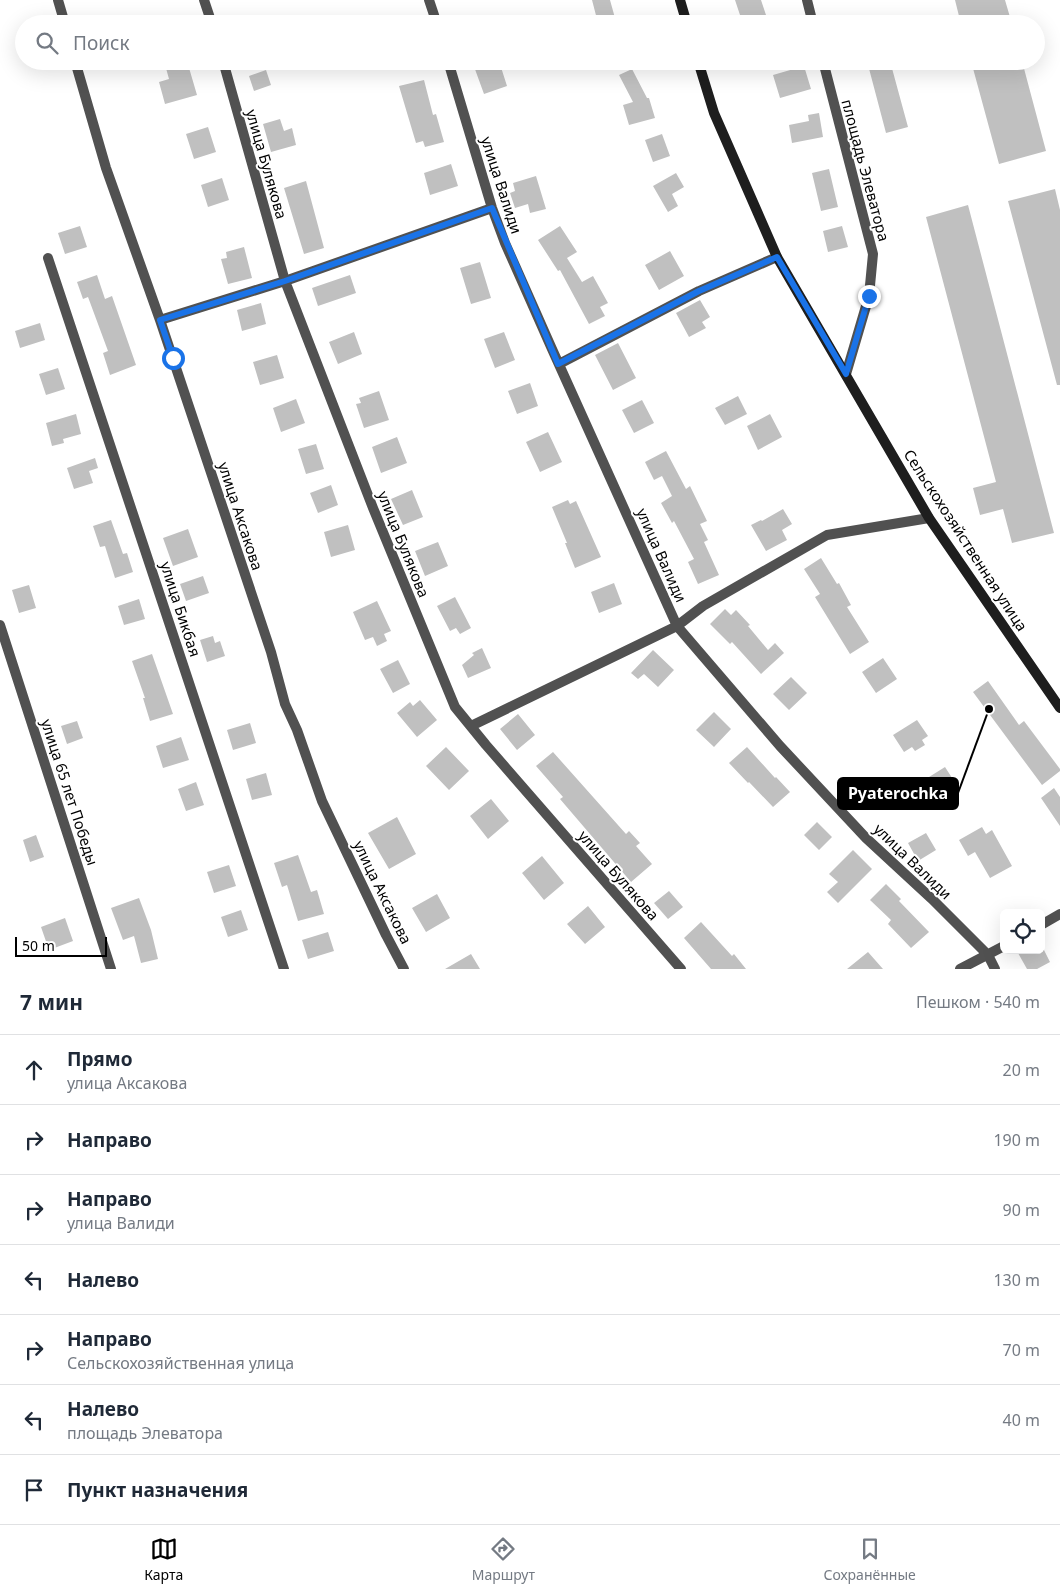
<!DOCTYPE html>
<html lang="ru">
<head>
<meta charset="utf-8">
<style>
	body { margin:0; font-family:"Noto Sans",sans-serif; background:#f2f2f3; color:#1f2937 }
	.controls { position:absolute; right:15px; bottom:15px; display:grid; overflow:hidden; border-radius:8px; box-shadow:0 5px 20px #0002 }
	.controls button { width:45px; height:45px; display:grid; place-items:center; padding:0; border:0; border-bottom:1px solid #e0e1e3; background:#fff; color:#1f2937; font:25px sans-serif }
	.scale { position:absolute; left:15px; bottom:12px; width:92px; box-sizing:border-box; padding-left:5px; border:2px solid #000; border-top:0; font-size:14px; line-height:18px; white-space:nowrap; color:#000; -webkit-text-stroke:4px #fff; paint-order:stroke }
	.stop { position:absolute; width:15px; height:15px; margin:-11px; border:4px solid #1a73e8; border-radius:50%; background:#fff }
	.stop.end { background:#1a73e8; border-color:#fff; box-shadow:0 1px 5px #0008 }
	.list { margin:0; padding:0; list-style:none }
	h2 { display:flex; justify-content:space-between; align-items:center; height:65px; margin:0; padding:0 20px; font-size:21px }
	h2 small { font-size:16px; font-weight:400; color:#747a83 }
	.list li { display:grid; grid-template-columns:32px 1fr auto; gap:15px; align-items:center; box-sizing:border-box; height:70px; padding:0 20px; border-top:1px solid #e0e1e3 }
	.list b { display:block; font-size:19px; white-space:nowrap }
	.list p { margin:0; font-size:16px; white-space:nowrap; color:#747a83 }
	.list em { font-size:16px; font-style:normal; color:#747a83 }
	.icon { flex:none; width:28px; height:28px; fill:none; stroke:currentColor; stroke-width:2; stroke-linecap:round; stroke-linejoin:round }
	.map { position:relative; flex:none; width:1060px; height:969px; overflow:hidden }
	.search { position:absolute; background:#fff; box-shadow:0 5px 20px #0002; left:15px; right:15px; top:15px; height:55px; display:flex; align-items:center; gap:12px; box-sizing:border-box; padding:0 18px; border-radius:28px; color:#747a83; font-size:19px }
	.sheet { height:555px; background:#fff }
	nav { display:flex; justify-content:space-around; align-items:center; box-sizing:border-box; height:70px; border-top:1px solid #e0e1e3; background:#fff; font-size:14px; color:#747a83 }
	nav a { display:grid; justify-items:center; gap:2px }
	nav .on { color:#000 }
	.map>svg:first-child { display:block }
</style>
</head>
<body>
<div class="map">
<svg width="1060" height="969" viewBox="0 0 1060 969">
	<rect width="100%" height="100%" fill="#fff"/>
	<path fill="#c0c0c0" d="M592,0H610L615,18L598,23Z
		M735,0H761L769,24H743Z
		M955,0H1005L1012,24H961Z
		M164,61H187L197,95L165,104L159,82L169,79Z
		M472,61H499L507,86L484,94Z
		M867,61H890L908,127L886,133Z
		M971,61H1022L1046,151L999,164Z
		M804,66L811,89L780,98L773,75Z
		M632,69L647,98H649L655,118L629,125L623,105L633,102L619,75Z
		M266,70L271,85L254,91L249,76Z
		M424,80L433,115L436,114L444,142L425,147L423,141L416,143L399,86Z
		M819,113L823,137L792,143L789,125L809,121L808,115Z
		M280,119L284,131L292,128L296,145L271,152L263,124Z
		M208,127L216,152L194,159L186,134Z
		M662,134L670,156L653,162L645,140Z
		M451,164L458,186L430,195L424,173Z
		M829,169L838,207L821,211L812,173Z
		M676,173L684,187L672,194L678,206L668,212L653,186Z
		M536,176L546,209L530,213L528,204L515,208L510,193L515,191L513,183Z
		M222,178L229,200L208,207L201,185Z
		M306,181L324,248L304,254L284,188Z
		M1055,189L1060,210V385H1057L1008,201Z
		M968,205L1054,533L1012,543L1003,509L980,515L973,488L996,482L926,217Z
		M80,226L87,247L65,254L58,233Z
		M560,226L577,252L567,258L582,282L593,276L608,303L600,307L605,316L589,324L560,270L558,271L538,240Z
		M842,226L848,247L828,252L823,231Z
		M244,247L252,278L228,284L221,259L227,258L226,252Z
		M670,251L684,276L659,290L645,265Z
		M480,262L491,298L471,304L460,268Z
		M97,275L105,299L112,296L136,365L110,375L103,353L108,351L88,297L83,299L77,282Z
		M350,275L356,293L318,306L312,288Z
		M700,300L710,317L702,322L706,328L689,337L676,313Z
		M261,303L266,324L242,331L237,310Z
		M40,323L45,340L20,348L15,331Z
		M354,332L362,354L338,364L329,342Z
		M504,332L515,360L495,368L484,339Z
		M618,343L636,378L613,390L595,355Z
		M277,355L284,378L260,385L253,362Z
		M58,368L65,389L46,395L39,374Z
		M530,383L538,406L517,414L508,391Z
		M379,391L389,420L364,428L356,404L361,403L359,398Z
		M738,396L747,414L725,425L715,408Z
		M296,399L305,423L281,432L273,408Z
		M642,400L654,423L634,433L622,410Z
		M76,414L81,434L63,439L64,443L52,446L46,423Z
		M770,414L782,437L758,450L747,426Z
		M548,432L562,462L540,472L526,442Z
		M397,437L407,463L381,473L372,447Z
		M316,444L324,469L306,474L298,449Z
		M666,451L686,489L690,486L707,521L700,524L708,540L704,542L719,575L698,584L688,562L694,559L674,521L672,523L661,503L672,496L662,476L654,480L645,462Z
		M95,458L98,468L89,471L93,483L74,489L67,468Z
		M331,485L338,505L318,513L310,493Z
		M412,490L423,517L403,525L391,499Z
		M568,500L570,504L576,501L601,557L575,568L565,543H567L552,507Z
		M783,509L792,524L782,530L787,540L766,551L751,525L761,520L762,521Z
		M111,520L123,554L127,553L133,572L115,578L105,546L100,547L93,526Z
		M348,525L355,550L331,557L324,532Z
		M188,529L198,557L173,566L163,538Z
		M438,542L448,566L425,576L415,551Z
		M821,558L837,584L839,583L851,605L847,607L869,642L850,654L815,597L820,594L804,569Z
		M203,576L209,593L186,601L180,584Z
		M614,583L622,604L599,613L591,592Z
		M29,585L36,608L19,613L12,590Z
		M455,597L471,628L460,634L456,628L450,631L437,606Z
		M139,599L145,619L124,625L118,606Z
		M377,601L391,631L384,634L387,641L377,646L373,637L365,640L353,612Z
		M725,609L731,615L736,610L750,625L748,626L768,650L775,643L784,653L761,674L732,642L730,644L710,624Z
		M213,636L215,643L220,641L225,656L207,662L200,640Z
		M482,648L491,668L468,678L462,665L474,655L472,653Z
		M653,650L674,670L658,687L644,674L638,679L631,673Z
		M152,654L173,714L150,721L143,698H145L132,661Z
		M883,658L897,679L876,693L862,672Z
		M398,660L410,684L393,693L380,669Z
		M791,677L807,693L789,710L773,694Z
		M988,681L1019,725L1024,721L1060,769V771L1042,785L973,692Z
		M420,700L437,720L417,737L397,713L410,702L413,706Z
		M714,712L731,729L714,747L696,730Z
		M518,714L535,735L517,750L500,729Z
		M917,720L928,736L922,740L925,745L915,751L912,747L904,752L893,735Z
		M77,721L83,738L67,744L61,726Z
		M250,723L256,743L233,750L227,730Z
		M181,737L189,760L163,768L156,746Z
		M446,747L469,771L449,790L426,766Z
		M747,747L775,778L776,777L790,792L773,807L749,782L748,783L729,763Z
		M553,752L626,834L629,831L640,843L636,846L652,864L631,882L560,799L563,797L536,766Z
		M945,767L956,784L949,789L952,793L942,799L929,777Z
		M266,773L272,795L252,800L246,779Z
		M196,782L204,805L186,811L178,789Z
		M1054,788L1060,797V826L1041,798Z
		M491,799L509,821L488,839L470,816Z
		M397,817L416,854L389,869L368,833Z
		M817,822L832,837L819,850L804,835Z
		M982,827L986,834L992,830L1012,866L990,878L975,852L968,856L959,840Z
		M926,833L936,850L918,861L908,843Z
		M36,835L44,857L30,862L23,840Z
		M853,850L872,869L838,903L827,892L838,882L829,874Z
		M298,855L311,892L317,890L324,914L298,921L287,885L282,887L274,863Z
		M542,856L564,883L544,900L522,873Z
		M229,865L236,886L214,893L207,872Z
		M886,884L901,899L899,901L929,932L911,948L888,924L891,920L870,900Z
		M669,891L683,907L668,919L654,903Z
		M437,894L450,918L426,932L412,908Z
		M139,898L151,930L158,959L141,963L134,936L123,940L111,908Z
		M588,906L605,927L585,944L567,924Z
		M241,910L248,930L228,937L221,917Z
		M65,918L73,941L49,950L41,927Z
		M701,922L732,956L734,954L746,969H711L684,938Z
		M328,932L334,951L308,959L302,940Z
		M1024,950H1044L1050,962L1037,969H1027L1018,953Z
		M868,952L883,969H847Z
		M471,954L480,969H445Z"/>
	<g fill="none" stroke-linecap="round" stroke-linejoin="round">
		<path stroke="#515151" stroke-width="10" d="M58,0L65,24
			M204,0L212,24
			M429,0L437,24
			M807,0L813,24
			M75,61L106,168L160,320L271,652L285,704L297,730L322,801L386,935L404,969
			M223,61L285,281L373,508L455,707L486,745L681,969
			M448,61L492,208L505,243L552,349L677,626L780,746L866,838L932,899L988,955L995,969
			M823,61L873,254L869,296L846,374
			M48,258L284,969
			M160,320L285,281L492,208
			M559,364L699,291L777,257
			M0,625L111,969
			M471,726L677,626L703,606L827,535L929,518
			M1041,925L1060,914
			M960,969L1004,946"/>
		<path stroke="#1e1e1e" stroke-width="10" d="M680,0L687,24
			M698,61L714,113L777,257L929,518L1060,708"/>
	</g>
	<g fill="none" stroke-linecap="round" stroke-linejoin="round">
		<path stroke="#1a73e8" stroke-width="6" d="M173,358L160,320L285,281L492,208L558,364L699,291L777,257L846,374L869,296"/>
	</g>
	<g text-anchor="middle" dominant-baseline="central" stroke-width="4" stroke-linejoin="round" paint-order="stroke">
		<g font-size="15" fill="#000" stroke="#fff">
			<text transform="translate(267 164) rotate(74)">улица Булякова</text>
			<text transform="translate(866 170) rotate(75)">площадь Элеватора</text>
			<text transform="translate(502 185) rotate(72)">улица Валиди</text>
			<text transform="translate(241 516) rotate(72)">улица Аксакова</text>
			<text transform="translate(966 540) rotate(57)">Сельскохозяйственная улица</text>
			<text transform="translate(404 544) rotate(68)">улица Булякова</text>
			<text transform="translate(662 555) rotate(66)">улица Валиди</text>
			<text transform="translate(181 609) rotate(72)">улица Бикбая</text>
			<text transform="translate(70 792) rotate(72)">улица 65 лет Победы</text>
			<text transform="translate(913 861) rotate(44)">улица Валиди</text>
			<text transform="translate(619 875) rotate(49)">улица Булякова</text>
			<text transform="translate(383 892) rotate(64)">улица Аксакова</text>
		</g>
	</g>
	<path fill="none" stroke="#000" stroke-width="2" d="M989 709L958 793"/>
	<circle fill="#000" stroke="#fff" stroke-width="2" cx="989" cy="709" r="5"/>
	<rect fill="#000" stroke="#000" stroke-width="2" x="838" y="778" width="120" height="31" rx="5"/>
	<g font-size="16" text-anchor="middle" font-weight="bold" fill="#fff">
		<text x="898" y="799">Pyaterochka</text>
	</g>
</svg>
<div class="controls">
<button><svg class="icon" aria-label="locate" viewBox="0 0 24 24"><circle cx="12" cy="12" r="6"/><path d="M12 2v4M12 18v4M2 12h4M18 12h4"/></svg></button>
</div>
<div class="scale">50 m</div>
<div class="stop" style="left:173px;top:358px"></div>
<div class="stop end" style="left:869px;top:296px"></div>
<div class="search"><svg class="icon" aria-label="search" viewBox="0 0 24 24"><circle cx="10" cy="10" r="6"/><path d="M15 15l6 6"/></svg>Поиск</div>
</div>
<section class="sheet">
<h2>7 мин<small>Пешком · 540 m</small></h2>
<ul class="list">
<li><svg class="icon" aria-label="ahead" viewBox="0 0 24 24"><path d="M12 20V5M6 11l6-6 6 6"/></svg><div><b>Прямо</b><p>улица Аксакова</p></div><em>20 m</em></li>
<li><svg class="icon" aria-label="right" viewBox="0 0 24 24"><path d="M7 20v-9h11M14 6l5 5-5 5"/></svg><div><b>Направо</b></div><em>190 m</em></li>
<li><svg class="icon" aria-label="right" viewBox="0 0 24 24"><path d="M7 20v-9h11M14 6l5 5-5 5"/></svg><div><b>Направо</b><p>улица Валиди</p></div><em>90 m</em></li>
<li><svg class="icon" aria-label="left" viewBox="0 0 24 24"><path d="M17 20v-9H6M10 6l-5 5 5 5"/></svg><div><b>Налево</b></div><em>130 m</em></li>
<li><svg class="icon" aria-label="right" viewBox="0 0 24 24"><path d="M7 20v-9h11M14 6l5 5-5 5"/></svg><div><b>Направо</b><p>Сельскохозяйственная улица</p></div><em>70 m</em></li>
<li><svg class="icon" aria-label="left" viewBox="0 0 24 24"><path d="M17 20v-9H6M10 6l-5 5 5 5"/></svg><div><b>Налево</b><p>площадь Элеватора</p></div><em>40 m</em></li>
<li><svg class="icon" aria-label="arrive" viewBox="0 0 24 24"><path d="M6 21V4h12l-3 4 3 4H6"/></svg><div><b>Пункт назначения</b></div></li>
</ul>
</section>
<nav>
<a class="on"><svg class="icon" aria-label="map" viewBox="0 0 24 24"><path d="M3 6l6-2 6 2 6-2v14l-6 2-6-2-6 2zM9 4v14M15 6v14"/></svg>Карта</a>
<a><svg class="icon" aria-label="directions" viewBox="0 0 24 24"><path d="M12 3l9 9-9 9-9-9zM9 14v-3h6M13 9l2 2-2 2"/></svg>Маршрут</a>
<a><svg class="icon" aria-label="saved" viewBox="0 0 24 24"><path d="M7 4h10v16l-5-4-5 4z"/></svg>Сохранённые</a>
</nav>
</body>
</html>
